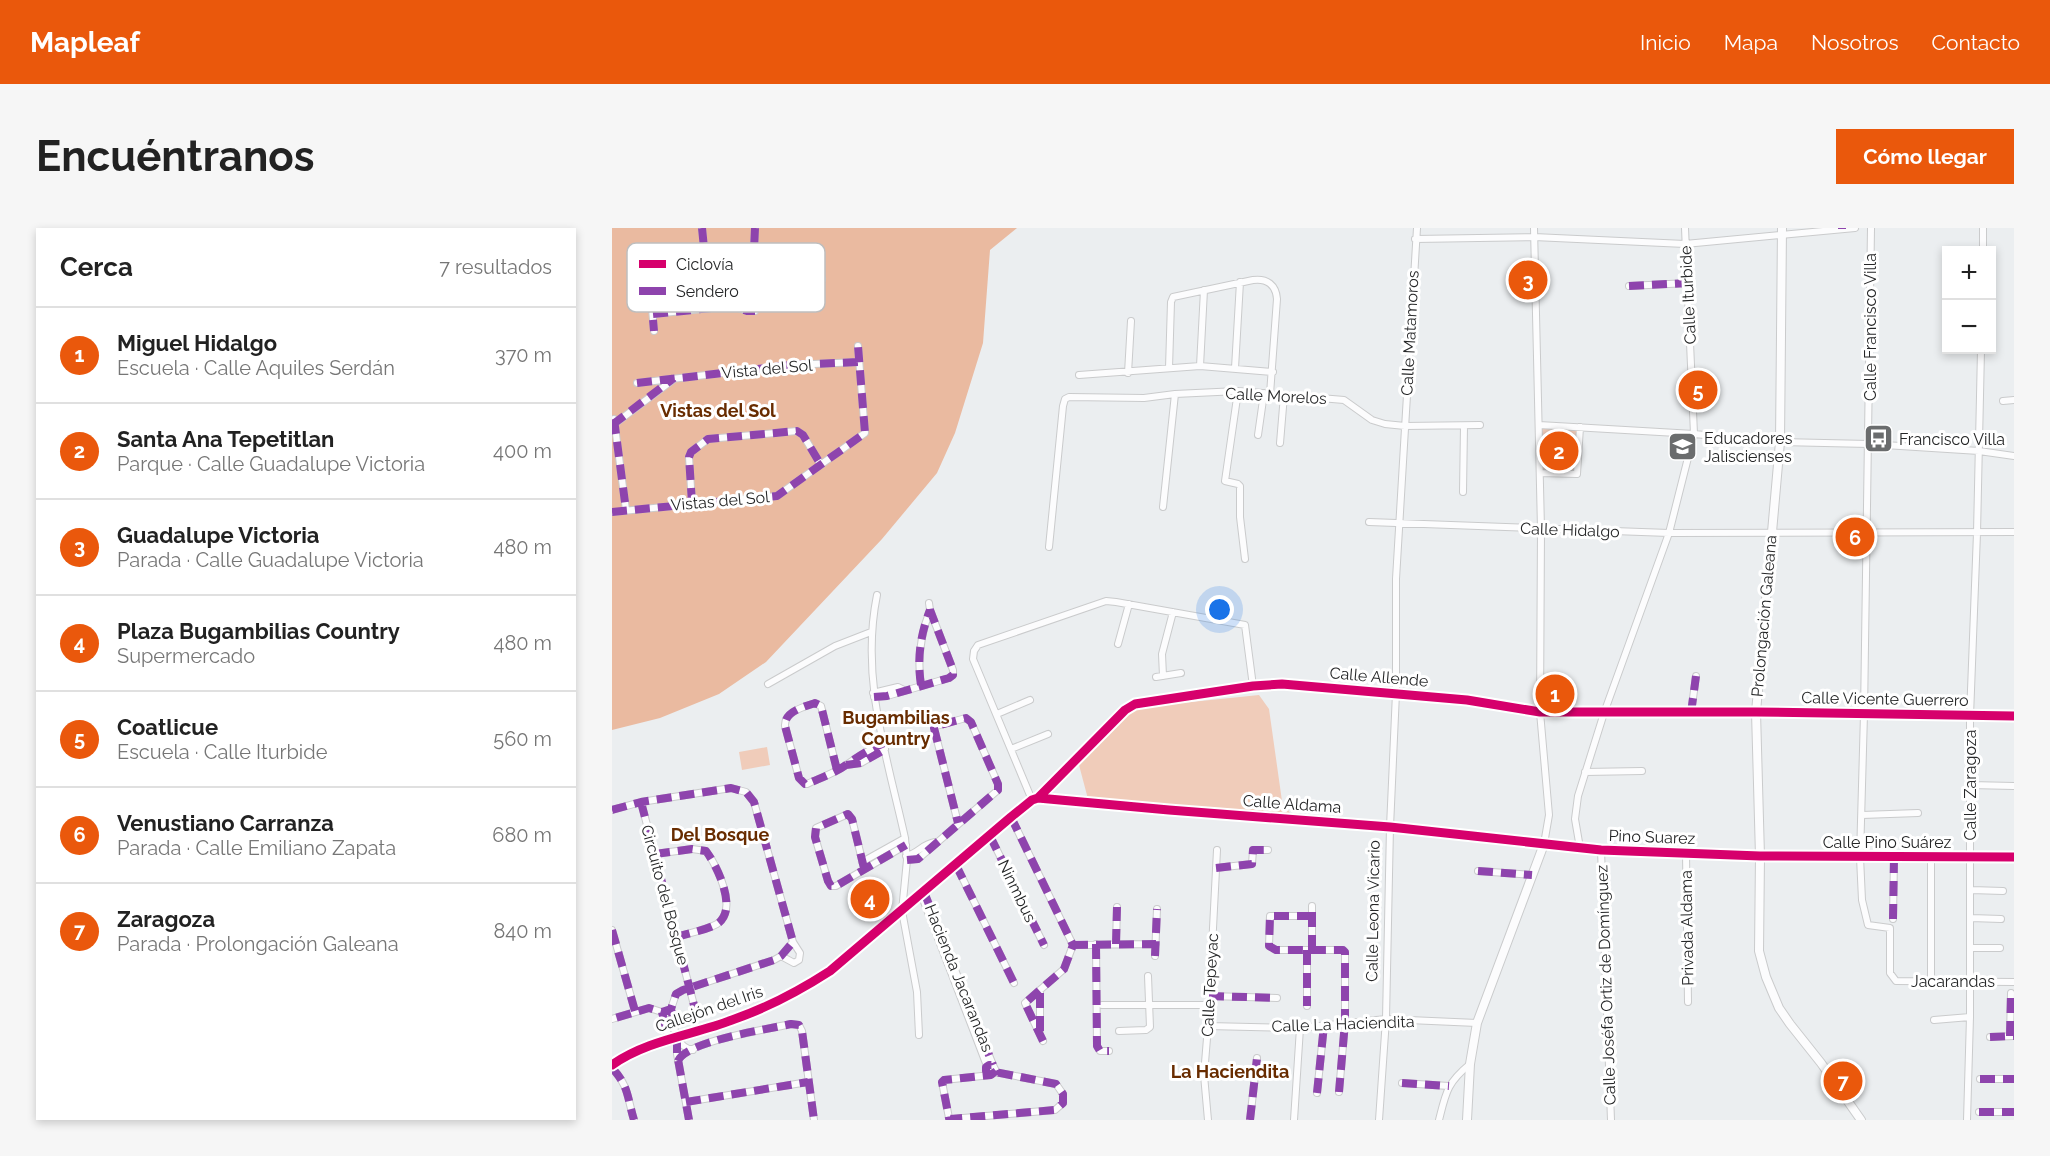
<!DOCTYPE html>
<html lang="es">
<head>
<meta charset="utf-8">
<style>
	body { margin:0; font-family:Raleway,sans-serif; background:#f6f6f6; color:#222 }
	.controls { position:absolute; right:18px; top:18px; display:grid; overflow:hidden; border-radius:0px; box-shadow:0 3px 9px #0003 }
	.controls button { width:54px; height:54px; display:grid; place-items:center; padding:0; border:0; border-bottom:2px solid #e0e0e0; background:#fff; color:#222; font:30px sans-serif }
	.you { position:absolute; left:608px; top:382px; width:21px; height:21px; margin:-15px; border:4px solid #fff; border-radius:50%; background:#1a73e8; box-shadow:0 0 0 9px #1a73e833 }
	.badge { display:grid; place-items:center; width:39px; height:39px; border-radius:50%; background:#ea580c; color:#fff; font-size:20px; font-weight:700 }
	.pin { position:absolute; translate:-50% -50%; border:3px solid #fff; box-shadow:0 2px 6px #0006 }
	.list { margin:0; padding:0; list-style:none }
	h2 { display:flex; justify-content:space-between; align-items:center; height:78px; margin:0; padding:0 24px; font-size:26px }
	h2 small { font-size:20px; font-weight:400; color:#767676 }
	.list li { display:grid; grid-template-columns:39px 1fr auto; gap:18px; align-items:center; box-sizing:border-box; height:96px; padding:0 24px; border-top:2px solid #e0e0e0 }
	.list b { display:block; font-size:22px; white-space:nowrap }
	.list p { margin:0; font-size:20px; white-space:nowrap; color:#767676 }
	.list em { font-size:20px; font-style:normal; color:#767676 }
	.map { position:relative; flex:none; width:1402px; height:892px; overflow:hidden; border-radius:0px }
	header { display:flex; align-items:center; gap:36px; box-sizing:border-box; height:84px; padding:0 30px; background:#ea580c; color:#fff }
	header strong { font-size:28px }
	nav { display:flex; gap:33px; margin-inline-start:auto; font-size:21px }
	.intro { display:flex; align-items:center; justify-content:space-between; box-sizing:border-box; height:144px; padding:0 36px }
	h1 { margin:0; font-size:42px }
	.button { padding:15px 27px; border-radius:0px; background:#ea580c; color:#fff; font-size:21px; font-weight:700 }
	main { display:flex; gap:36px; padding:0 36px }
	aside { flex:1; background:#fff; border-radius:0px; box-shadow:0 3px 9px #0003 }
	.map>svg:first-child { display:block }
</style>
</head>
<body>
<header>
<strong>Mapleaf</strong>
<nav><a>Inicio</a><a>Mapa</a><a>Nosotros</a><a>Contacto</a></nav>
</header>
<div class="intro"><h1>Encuéntranos</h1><a class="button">Cómo llegar</a></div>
<main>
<aside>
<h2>Cerca<small>7 resultados</small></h2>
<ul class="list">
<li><span class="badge">1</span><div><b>Miguel Hidalgo</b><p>Escuela · Calle Aquiles Serdán</p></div><em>370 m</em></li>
<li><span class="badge">2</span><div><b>Santa Ana Tepetitlan</b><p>Parque · Calle Guadalupe Victoria</p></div><em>400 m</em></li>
<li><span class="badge">3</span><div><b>Guadalupe Victoria</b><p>Parada · Calle Guadalupe Victoria</p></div><em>480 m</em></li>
<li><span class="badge">4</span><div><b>Plaza Bugambilias Country</b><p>Supermercado</p></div><em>480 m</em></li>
<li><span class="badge">5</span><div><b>Coatlicue</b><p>Escuela · Calle Iturbide</p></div><em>560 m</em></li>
<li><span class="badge">6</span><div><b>Venustiano Carranza</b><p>Parada · Calle Emiliano Zapata</p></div><em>680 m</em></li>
<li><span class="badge">7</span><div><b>Zaragoza</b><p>Parada · Prolongación Galeana</p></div><em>840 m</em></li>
</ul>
</aside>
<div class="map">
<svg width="1402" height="892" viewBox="0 0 1402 892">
	<rect width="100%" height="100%" fill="#ebeef0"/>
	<path fill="#f0ccba" d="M930,201L965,202L963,245L930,244Z
		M647,467L657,481L670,573L678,585L476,571L467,537L521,480Z
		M155,519L158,537L130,542L127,524Z"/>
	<path fill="#eabaa0" d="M0,0H405L378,22L371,115L343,205L325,245L270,311L154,434L107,466L48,490L0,502Z"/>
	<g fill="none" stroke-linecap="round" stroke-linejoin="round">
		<defs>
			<path id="street" d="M90,0L98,80
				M143,0L142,22L147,35L155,41L203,59L208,57L210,51
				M922,0L929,301L928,484L937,587L932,616
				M1259,0L1252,486L1248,629L1250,672L1256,697L1278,700V745L1284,753L1402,754
				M803,11L922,9L1073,16L1243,0
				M1371,22V0
				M1017,58L1076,55
				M39,69L42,103
				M41,86L120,78L135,83H143
				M588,138L592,62
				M557,140L559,74L561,69L641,52C655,50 664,57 665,71L658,166
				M623,140L628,54
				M516,145L519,93
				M467,147L588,138L661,144
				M25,155L179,137L247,134
				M626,163L613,253L626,256L628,258V289L633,331
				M1391,173L1402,172
				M2,191L14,282
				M1,197L62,151
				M927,197L1082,206L1168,214L1257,216L1367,223L1402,228
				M646,207L652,165
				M668,215L672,167
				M928,245L965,246L968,199
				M851,264L852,198
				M80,275L77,229L79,224L96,211L185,203L191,207L209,237
				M551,279L563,166
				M0,284L165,268L253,205L246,118
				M757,294L1057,305L1402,304
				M437,319L451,178L453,171L457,169L532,170L563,166L626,163L732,172L760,192L773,196L793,198L868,197
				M265,367C248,451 275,528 293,610L295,632L290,683L305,764L307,807
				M506,416L517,376
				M551,448L550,426L561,384
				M544,449L569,445
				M156,456L223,418L259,404
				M309,457C305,431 308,408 318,382
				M261,465L286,459L292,462
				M262,469L275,468L337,450L341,447V442L318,382L317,375
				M1079,485L1084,448
				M385,486L418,472
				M399,521L436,506
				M234,537L249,535L273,521
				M225,542L209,478L203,475C191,479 172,484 173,498L187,550L193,556H195C208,550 223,545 234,537C247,528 258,521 272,515
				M973,544L1030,543
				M1358,557L1402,558
				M426,570L518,478L641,458L670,456L784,465L855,472L928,484H1144L1402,488
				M420,572L361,431L362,423L366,417L494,373L504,374L633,397L641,458
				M29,574L83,781
				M0,582L29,574L119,560L134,564L142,574L181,714L169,728L162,732L71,762L64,766L59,781L50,784L37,780L0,791
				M1250,587L1306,585
				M399,589L461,717
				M378,608L432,717
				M968,620L963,591L966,568L992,485L1057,305L1082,206L1073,0
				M989,622L999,892
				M1074,625L1076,774
				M43,626L80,621L94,623C105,638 127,682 105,696C94,702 77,705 65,709
				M294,628C307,625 310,616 323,614
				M1148,628L1402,629
				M1319,629V753
				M295,632L306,631L386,562V556L359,494L354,490L324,498L322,500L346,595
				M250,634L293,610
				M344,637L402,755
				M252,640L240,591L236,586L204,600L203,609L216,653L219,658H224L294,617
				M604,640L640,636L641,622H656
				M866,643L920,647
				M1359,662L1391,663
				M312,664L381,837
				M309,666L375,838
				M700,688H658L657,718L664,722H731L733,724V794L727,864
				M1359,690L1389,691
				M1281,691L1282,629
				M0,702L23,783
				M484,716L485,818L488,823H497
				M504,716L505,679
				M461,717L544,716
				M1359,720H1388
				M695,722V778
				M700,722V678
				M169,728L182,735L187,732L188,725L181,714
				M543,728L545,681
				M597,768L665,770
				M490,777H597
				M59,781C62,797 62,819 81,822
				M50,784L57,812
				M1322,792L1358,789
				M596,798L688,800L774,791L865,795
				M428,802V764
				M507,803L534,802L538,799L536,748
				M1398,808L1399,765
				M1378,809L1402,808
				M65,810V826L77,892
				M431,813L413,775L452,741L461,717
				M66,833C74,813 157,801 179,796L187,797L190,803L202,892
				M0,840C17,858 15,869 22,892
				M377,847L374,843V839L377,837H381L384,843L379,847L332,852L330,854L337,890L339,891L443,882L451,875V866L444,856L383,844
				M1368,851H1402
				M790,855L837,858
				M705,865L712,797
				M74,874L196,854
				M1367,884H1402
				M596,892L592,847L596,798L605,622
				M638,892L645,830
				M682,892L688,800
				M767,892L774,791L778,599L784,465V351L805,0
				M827,892C834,864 835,855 858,836
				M1355,892L1358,789V488L1365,305L1369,122"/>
			<path id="secondary" d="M1170,0L1168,214L1144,484L1148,628L1147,723L1154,749L1167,780L1178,796L1209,835L1249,892
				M0,837C35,812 81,807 120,792C155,780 187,763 218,743L399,589L420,572L426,570L557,582L778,599L968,620L1148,628
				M855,892L858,836L865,795L932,616"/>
		</defs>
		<use href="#street" stroke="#cacbcc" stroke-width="8"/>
		<use href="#secondary" stroke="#cacbcc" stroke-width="10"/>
		<use href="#street" stroke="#fcfcfd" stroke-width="6"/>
		<use href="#secondary" stroke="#fcfcfd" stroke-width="8"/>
		<path stroke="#8e44ad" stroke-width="8" stroke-dasharray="15 8" stroke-linecap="butt" d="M90,0L98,80
			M143,0L142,22L147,35L155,41L203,59L208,57L210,51
			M1230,0V1
			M1017,58L1076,55
			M39,69L42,103
			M41,86L120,78L135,83H143
			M25,155L179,137L247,134
			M2,191L14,282
			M0,197L62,150
			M80,275L77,229L79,224L96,211L185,203L191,207L209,237
			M0,284L165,268L253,205L246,118
			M309,457C305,431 308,408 318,382
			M262,469L275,468L337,450L341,447V442L318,382L317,375
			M1079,485L1084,448
			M234,537L249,535L272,522
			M225,542L209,478L203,475C191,479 172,484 173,498L187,550L193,556H195C208,550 223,545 234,537C247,528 258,521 272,515
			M29,574L83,781
			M0,582L29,574L119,560L134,564L142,574L181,714L169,728L162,732L71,762L64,766L59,781L50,784L37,780L0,791
			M399,589L461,717
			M378,608L432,717
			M43,626L80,621L94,623C105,638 127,682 105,696C94,702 77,705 65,709
			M295,632L306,631L386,562V556L359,494L354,490L324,498L322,500L346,595
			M344,637L402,755
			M252,640L240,591L236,586L204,600L203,609L216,653L219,658H224L294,617
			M604,640L640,636L641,622H656
			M866,643L920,647
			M312,664L381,837
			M700,688H658L657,718L664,722H731L733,724V794L727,864
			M1281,691L1282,629
			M0,702L23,783
			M484,716L485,818L488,823H497
			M504,716L505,679
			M461,717L544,716
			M695,722V778
			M700,722V678
			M543,728L545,681
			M597,768L665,770
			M59,781L66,813
			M50,784L57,812
			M428,803V764
			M1398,808L1399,765
			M1378,809L1402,808
			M65,810V826L77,892
			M431,813L413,775L452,741L461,717
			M66,833C74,813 157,801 179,796L187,797L190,803L202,892
			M0,840C17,858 15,869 22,892
			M377,847L374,843V839L377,837H381L384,843L379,847L332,852L330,854L337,890L339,891L443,882L451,875V866L444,856L383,844
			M1368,851H1402
			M790,855L837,858
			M705,865L712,797
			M74,874L196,854
			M1367,884H1402
			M638,892L645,830"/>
		<defs>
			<path id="cycleway" d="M426,570L557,582L778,599L989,622L1148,628L1402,629
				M0,837C35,812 81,807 120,792C155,780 187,763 218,743L399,589L420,572L426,570L513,482L523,476L641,458L670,456L855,472L928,484H1144L1402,488"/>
		</defs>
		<use href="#cycleway" stroke="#fff" stroke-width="13"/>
		<use href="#cycleway" stroke="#d6006c" stroke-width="9"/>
	</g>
	<defs>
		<symbol id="bus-square" viewBox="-11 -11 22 22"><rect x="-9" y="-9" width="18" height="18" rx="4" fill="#6a6c6d" stroke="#fff"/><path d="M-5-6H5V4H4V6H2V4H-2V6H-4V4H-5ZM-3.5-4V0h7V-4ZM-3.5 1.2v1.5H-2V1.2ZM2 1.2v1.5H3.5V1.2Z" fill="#fff"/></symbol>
		<symbol id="school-square" viewBox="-11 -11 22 22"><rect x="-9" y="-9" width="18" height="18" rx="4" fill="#6a6c6d" stroke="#fff"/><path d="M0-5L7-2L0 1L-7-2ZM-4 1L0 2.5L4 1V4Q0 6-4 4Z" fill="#fff"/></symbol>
	</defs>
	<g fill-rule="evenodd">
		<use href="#bus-square" x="1250" y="194" width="33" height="33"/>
		<use href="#school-square" x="1054" y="202" width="33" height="33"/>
	</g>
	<g text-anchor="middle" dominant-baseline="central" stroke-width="6" stroke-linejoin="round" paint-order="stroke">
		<g font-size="16" fill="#252627" stroke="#fff">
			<text transform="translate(1076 67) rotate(-93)">Calle Iturbide</text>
			<text transform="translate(1258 99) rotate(-90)">Calle Francisco Villa</text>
			<text transform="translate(798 105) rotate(-87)">Calle Matamoros</text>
			<text transform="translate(155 141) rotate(-5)">Vista del Sol</text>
			<text transform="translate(664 168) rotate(3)">Calle Morelos</text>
			<text transform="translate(108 273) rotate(-5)">Vistas del Sol</text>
			<text transform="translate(958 302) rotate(2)">Calle Hidalgo</text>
			<text transform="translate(1152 388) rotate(-85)">Prolongación Galeana</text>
			<text transform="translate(767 449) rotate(5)">Calle Allende</text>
			<text transform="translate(1273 471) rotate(1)">Calle Vicente Guerrero</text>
			<text transform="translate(1358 557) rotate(-90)">Calle Zaragoza</text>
			<text transform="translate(680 576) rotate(4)">Calle Aldama</text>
			<text transform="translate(1040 609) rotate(2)">Pino Suarez</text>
			<text x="1275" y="614">Calle Pino Suárez</text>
			<text transform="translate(405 663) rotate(64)">Ninmbus</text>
			<text transform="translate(53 667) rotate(75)">Circuito del Bosque</text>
			<text transform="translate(761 683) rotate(-89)">Calle Leona Vicario</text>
			<text transform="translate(1075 700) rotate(-91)">Privada Aldama</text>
			<text transform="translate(347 750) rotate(68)">Hacienda Jacarandas</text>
			<text x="1341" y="753">Jacarandas</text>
			<text transform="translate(598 757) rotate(-87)">Calle Tepeyac</text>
			<text transform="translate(994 757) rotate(-92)">Calle Joséfa Ortiz de Domínguez</text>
			<text transform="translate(97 781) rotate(-19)">Callejón del Iris</text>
			<text transform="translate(731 796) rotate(-2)">Calle La Haciendita</text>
		</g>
		<g font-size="16" fill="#252627" stroke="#fff" text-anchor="start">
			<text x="1092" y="210">Educadores<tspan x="1092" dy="18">Jaliscienses</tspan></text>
			<text x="1287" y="211">Francisco Villa</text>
		</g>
		<g font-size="18" font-weight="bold" fill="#682c00" stroke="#fff">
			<text x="106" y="182">Vistas del Sol</text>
			<text x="284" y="489">Bugambilias<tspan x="284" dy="21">Country</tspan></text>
			<text x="108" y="606">Del Bosque</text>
			<text x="618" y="843">La Haciendita</text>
		</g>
	</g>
	<rect x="15" y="15" width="198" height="69" rx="9" fill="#fff" stroke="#bebebe" stroke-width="1.5"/>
	<rect x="27" y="32" width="27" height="8" fill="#d6006c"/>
	<rect x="27" y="59" width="27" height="8" fill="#8e44ad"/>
	<g font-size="16" fill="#252627">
		<text x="64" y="42">Ciclovía</text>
		<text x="64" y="69">Sendero</text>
	</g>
</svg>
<div class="controls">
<button>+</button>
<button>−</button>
</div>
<div class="you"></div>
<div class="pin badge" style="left:943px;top:466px">1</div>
<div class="pin badge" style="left:947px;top:223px">2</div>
<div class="pin badge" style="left:916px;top:52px">3</div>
<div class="pin badge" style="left:258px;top:671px">4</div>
<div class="pin badge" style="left:1086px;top:162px">5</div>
<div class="pin badge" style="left:1243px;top:309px">6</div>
<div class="pin badge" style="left:1231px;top:853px">7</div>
</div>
</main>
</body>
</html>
